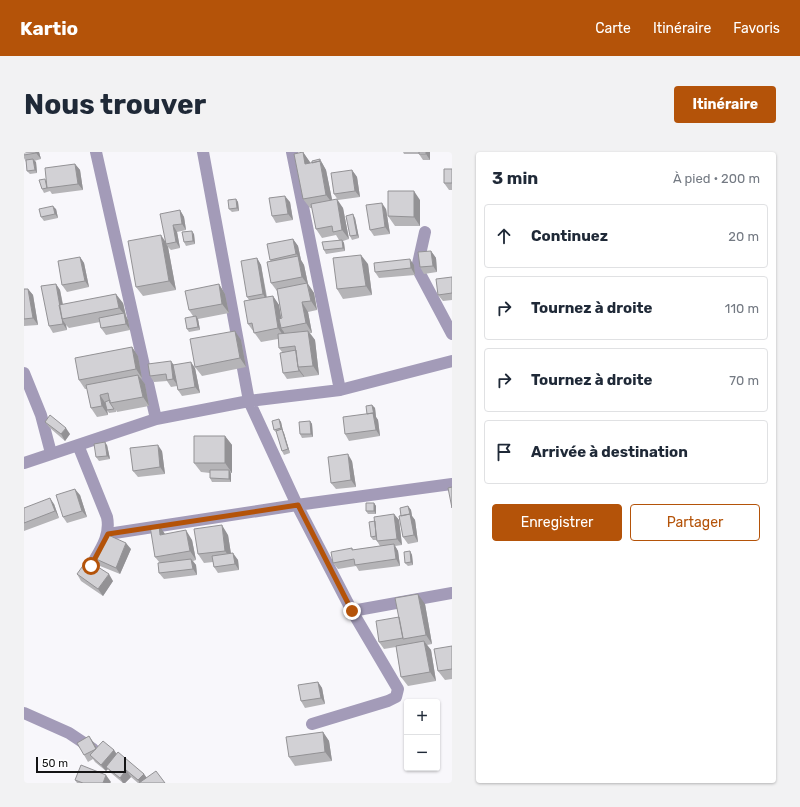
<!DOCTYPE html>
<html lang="fr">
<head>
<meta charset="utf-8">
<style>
	body { margin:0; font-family:Rubik,sans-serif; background:#f2f2f3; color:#1f2937 }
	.controls { position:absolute; right:12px; bottom:12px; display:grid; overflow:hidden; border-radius:4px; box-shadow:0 1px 3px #0004 }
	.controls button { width:36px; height:36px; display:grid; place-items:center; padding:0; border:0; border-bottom:1px solid #e0e1e3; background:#fff; color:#1f2937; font:20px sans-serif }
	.scale { position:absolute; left:12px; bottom:10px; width:90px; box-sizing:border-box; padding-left:4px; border:2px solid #141415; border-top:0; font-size:11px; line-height:14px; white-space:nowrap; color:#141415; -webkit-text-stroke:3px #fff; paint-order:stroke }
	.stop { position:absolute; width:12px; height:12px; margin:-9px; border:3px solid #b45309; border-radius:50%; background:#fff }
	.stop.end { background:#b45309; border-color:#fff; box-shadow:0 1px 4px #0008 }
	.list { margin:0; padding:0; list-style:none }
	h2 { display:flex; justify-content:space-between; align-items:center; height:52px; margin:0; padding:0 16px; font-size:17px }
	h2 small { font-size:13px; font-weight:400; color:#747a83 }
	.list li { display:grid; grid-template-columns:26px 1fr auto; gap:12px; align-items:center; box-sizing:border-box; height:64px; margin:0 8px 8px; padding:0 8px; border:1px solid #e0e1e3; border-radius:4px }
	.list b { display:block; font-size:15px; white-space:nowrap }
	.list em { font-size:13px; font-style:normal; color:#747a83 }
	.actions { display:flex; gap:8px; padding:12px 16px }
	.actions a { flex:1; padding:9px 0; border:1px solid #b45309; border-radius:4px; text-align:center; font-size:14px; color:#b45309 }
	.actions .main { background:#b45309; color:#fff }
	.icon { flex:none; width:22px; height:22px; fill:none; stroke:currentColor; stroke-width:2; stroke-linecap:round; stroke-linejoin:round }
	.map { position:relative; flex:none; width:428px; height:631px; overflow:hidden; border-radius:4px }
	header { display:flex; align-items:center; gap:24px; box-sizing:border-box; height:56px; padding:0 20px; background:#b45309; color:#fff }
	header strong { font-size:19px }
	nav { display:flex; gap:22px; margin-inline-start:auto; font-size:14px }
	.intro { display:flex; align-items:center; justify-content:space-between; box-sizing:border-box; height:96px; padding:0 24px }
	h1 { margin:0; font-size:28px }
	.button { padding:10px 18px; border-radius:4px; background:#b45309; color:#fff; font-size:14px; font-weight:700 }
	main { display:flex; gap:24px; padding:0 24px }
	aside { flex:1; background:#fff; border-radius:4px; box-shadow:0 1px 3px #0004 }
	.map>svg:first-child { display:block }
</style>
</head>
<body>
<header>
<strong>Kartio</strong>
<nav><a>Carte</a><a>Itinéraire</a><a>Favoris</a></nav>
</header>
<div class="intro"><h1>Nous trouver</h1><a class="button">Itinéraire</a></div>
<main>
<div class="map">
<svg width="428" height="631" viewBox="0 0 428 631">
	<rect width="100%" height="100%" fill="#f8f7fb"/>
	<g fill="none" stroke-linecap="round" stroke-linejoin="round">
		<path stroke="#a39bb8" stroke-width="12" d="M72,0L132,267
			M179,0L225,249L273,353L328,459L374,537L372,545L364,549L288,572
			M268,0L316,238
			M401,80L393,116L428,182
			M0,221L17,263L27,301
			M54,293L83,365C87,384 76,398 67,414
			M0,311L132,267L225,249L316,238L428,209
			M84,382L273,353L428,332
			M328,459L428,441
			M0,561L45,581L69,597"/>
	</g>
	<path fill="#b5b4b7" d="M0,0H15L17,7L10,9L12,10L13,21L6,22L3,19L2,10L0,6Z
		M279,0L286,11H298L299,13L302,18L308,48L319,56L325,87L319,89L320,91L321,99L302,102L300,98L315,88L312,83L298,86L292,77L288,56H286L279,47Z
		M379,0H406V8H399L395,2H380Z
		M51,12L56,18L59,38L28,42L26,39L20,41L18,37L22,29Z
		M428,17V38H425L420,31Z
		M328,18L333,25L336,45L314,48L310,42Z
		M212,47L214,50L215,59L208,60L205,57Z
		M396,48V74H371L364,64Z
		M266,50L269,68L252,71L248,64Z
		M32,57L34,66L20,69L17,65Z
		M362,57L366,82L350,84L346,78Z
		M156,58L160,65L162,78L153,80L156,96L147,98L144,95L152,138L119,144L112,135L142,89Z
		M331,66L335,86L328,88L326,84Z
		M170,82L171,92L162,94L160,90Z
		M269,87L274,94L277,108L280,113L284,132L290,141L293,158L284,160L288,181H286L291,188L295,223L280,225V224V225L263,227L259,221L258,200L255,196L254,187L237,190L224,172L225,148L223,145L233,106L237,113L243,145L249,144L255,153L257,166H258L253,139L247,131V109L246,108Z
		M407,99L412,106L413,120L400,122L396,115Z
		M56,105L60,111L65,135L43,140L38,133Z
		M344,112L348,143L319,147L313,137Z
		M390,113L391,123L355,126L351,120Z
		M428,125V148L419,149L414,143Z
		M32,132L36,138L39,152L99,151L102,164L104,168L106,178L82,183L77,176L76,170L45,176L42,173L43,178L29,181L25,174Z
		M195,132L201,142L205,161L174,167L176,178L165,180L163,177L169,164L165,158Z
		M0,137H4L9,143L14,173L0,174Z
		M217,188L222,215L178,224L171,215Z
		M108,195L114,204L118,226L117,227L121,232L125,254L93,260L92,258V260L85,261L83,258L84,263L73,265L67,256L63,237H61L55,228Z
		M150,213L171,216L176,241L158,244L154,238L153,234L147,235L143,229L130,230L126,224Z
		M348,253L351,256L352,265L354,268L356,284L325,289L321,282L343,262Z
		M255,267L257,270L259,279L260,281L266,301L260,303L258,299L253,281L250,278Z
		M286,269L288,272L289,285L278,286L276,282Z
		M21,270L46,282L41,289L26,276Z
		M201,284L208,293V321H207V330H188L186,326V321L177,320L170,311Z
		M83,293L86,307L75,309L72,305Z
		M138,299L141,322L114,325L109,319Z
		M328,309L332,335L312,337L307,331Z
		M56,343L63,365L43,371L39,365Z
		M350,351L352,354V362H344L342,359Z
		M30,352L35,366L0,379V356Z
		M384,354L387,358L388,364L391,368L394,390L384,392L379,385L377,364Z
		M370,362L375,368L378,393L371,394L374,399L376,414L335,419L332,414L314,417L309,411L328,396L329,398L356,394L353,389V388H349L347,385L351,369Z
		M141,382L168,388L172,408L169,409L172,413L173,423L140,427L135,421L136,411L131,405Z
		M204,383L207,402L214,408L215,418L194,421L190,415L189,410L180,411L174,402Z
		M107,397L96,422L76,414L72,407Z
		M386,399L388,403L389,413L384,414L381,411Z
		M53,422L89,429L79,444L57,429Z
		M401,452L408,492L403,493L407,498L412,529L384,534L377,525L372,495L360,497L355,490L375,465Z
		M428,494V527L421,528L414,519Z
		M294,530L298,536L301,552L281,556L277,549Z
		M299,580L305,589L308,609L271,614L265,605Z
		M70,591L73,596L90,598L93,602L120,622L123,626L141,631H114L107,625L101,631H99L87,621L84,617L82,619L71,610L69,607L64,610L60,603Z
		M51,628L87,630L86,631H53Z"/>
	<path fill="#939295" d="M12,0H15L17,7L12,1Z
		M279,0L286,10L288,21L281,12Z
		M402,0H406V8L402,2Z
		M9,7L12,10L13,21L11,18Z
		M296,7L302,18L309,52L302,43Z
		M51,12L56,18L59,38L54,32Z
		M328,18L333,25L336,45L331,39Z
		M390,39L396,48V74L390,65Z
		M261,44L266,50L269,68L264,62Z
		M212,47L214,50L215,59L213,56Z
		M313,47L319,56L325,87L318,78Z
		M358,51L362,57L366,82L361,75Z
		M29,54L32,57L34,66L31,62Z
		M156,58L160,65L162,78L158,72Z
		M329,62L331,66L335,86L333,83Z
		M149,73L153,80L156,96L152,90Z
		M168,79L170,82L171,92L169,89Z
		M137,83L143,92H142L144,95L152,138L145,129Z
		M269,87L274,94L277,108L280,113L284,132L290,141L293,158L287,149L284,133L278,125L274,104L272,102Z
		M318,88L320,91L321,99L319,96Z
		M407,99L412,106L413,120L409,114Z
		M337,103L344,112L348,143L342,134Z
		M56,105L60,111L65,135L61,129Z
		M233,106L237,113L243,149L239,142Z
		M386,107L390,113L391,123L387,116Z
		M32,132L36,138L41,166L38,167L42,173L43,178L39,172Z
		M195,132L201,142L205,161L198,152Z
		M4,137L9,143L14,173L9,166Z
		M92,142L99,151L102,164L104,168L106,178L102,172L100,162L95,156Z
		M249,144L255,153L259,176H257L260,180L261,186L254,176Z
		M278,150L284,160L288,181L282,171Z
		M172,164L174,167L176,178L174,175Z
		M211,179L217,188L222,215L216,206Z
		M284,179L291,188L295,223L289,214Z
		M108,195L114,204L118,226L112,217Z
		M147,209L152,216L154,234L149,227Z
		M167,210L171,216L176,241L171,235Z
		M275,217L280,224V225L275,219Z
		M114,223L121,232L125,254L119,245Z
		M76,243L82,252L84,263L78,254Z
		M348,253L351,256L352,265L354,268L356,284L352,278Z
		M255,267L257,270L259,279L260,281L266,301L264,297L258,278L257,276Z
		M286,269L288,272L289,285L287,282Z
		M42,276L46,282L41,289L37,282Z
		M201,284L208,293V321L201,311Z
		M81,290L83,293L86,307L83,304Z
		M134,293L138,299L141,322L136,315Z
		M324,302L328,309L332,335L327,328Z
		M205,318L207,322V330L205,327Z
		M51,337L56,343L63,365L58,359Z
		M26,346L30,352L35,366L31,359Z
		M350,351L352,354V362L350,359Z
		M384,354L387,358L388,364L391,368L394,390L390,383Z
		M370,362L375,368L378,393L373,387Z
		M135,373L141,382L136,383Z
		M198,373L204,383L208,408L201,399Z
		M162,378L168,388L172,408L166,399Z
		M102,391L107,397L96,422L92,416Z
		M370,392L374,399L376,414L372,407Z
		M386,399L388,403L389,413L387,410Z
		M209,401L214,408L215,418L211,412Z
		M167,407L172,413L173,423L169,417Z
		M85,422L89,429L79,444L74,437Z
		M394,442L401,452L408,492L402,483Z
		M400,489L407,498L412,529L406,520Z
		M294,530L298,536L301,552L297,546Z
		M299,580L305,589L308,609L301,600Z
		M65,584L70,591L76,603L72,597Z
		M90,598L94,605L82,615L84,617L82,619L77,613Z
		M102,618L107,625L101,631H99L96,626Z
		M120,622L124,628L116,631L114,628Z
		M82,623L87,630L86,631H79Z"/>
	<path fill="#d2d1d5" stroke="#939295" d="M0,0H12V1L0,3Z
		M279,0L281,12L296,9L302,43L279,47L270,2Z
		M395,0H402V2H395Z
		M9,7L11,18L3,19L2,8Z
		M296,7V10V9L288,11V9Z
		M51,12L54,32L23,36L21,16Z
		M420,17H428V31H420Z
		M328,18L331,39L310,42L307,21Z
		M21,27L23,36L18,37L15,28Z
		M364,39H390V65L364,64Z
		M261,44L264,62L248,64L245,46Z
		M212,47L213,56L205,57L204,48Z
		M313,47L318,78L309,80L308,74L292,77L287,52Z
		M358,51L361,75L346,78L342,53Z
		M29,54L31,62L17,65L15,57Z
		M156,58L158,72L149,73L152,90L142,92L136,62Z
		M329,62L333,83L326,84L322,64Z
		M168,79L169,89L160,90L158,80Z
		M137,83L145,129L112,135L104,89Z
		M269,87L272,102L246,108L243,92Z
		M318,88L319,96L300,98L298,90Z
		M407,99L409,114L396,115L394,100Z
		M337,103L342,134L313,137L309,106Z
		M274,104L278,125L247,131L243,110Z
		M56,105L61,129L38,133L34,109Z
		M233,106L239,142L223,145L217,109Z
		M386,107L387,116L351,120L350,111Z
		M428,125V141L414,143L412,127Z
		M283,131L287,149L278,150L282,171L257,176L255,167L258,166L253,137Z
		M32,132L39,172L25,174L17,134Z
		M195,132L198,152L165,158L161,139Z
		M0,137H4L9,166L0,167Z
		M92,142L95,156L38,167L35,153Z
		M249,144L254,176L230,181L228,171L224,172L220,149Z
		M100,161L102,172L77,176L75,166Z
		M172,164L174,175L163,177L161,166Z
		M211,179L216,206L171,215L166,187Z
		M284,179L289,214L274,215L271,194L255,196L254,182Z
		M108,195L112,217L55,228L51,206Z
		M272,198L274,215L275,219L259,221L256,201Z
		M147,209L149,227L143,228L142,222L126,224L124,212Z
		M167,210L171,235L154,238L149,213Z
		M114,223L119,245L86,251L84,241L76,243L78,254L67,256L62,233Z
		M86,248V251L90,257L83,258L81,250Z
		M348,253L350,263L349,261L343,262L342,254Z
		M349,261L352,278L321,282L319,265Z
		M26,263L42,276L37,282L21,270Z
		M255,267L257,276L250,278L248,269Z
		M286,269L287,282H276L275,270Z
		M258,277L264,297L258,299L252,279Z
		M170,284H201V311H170Z
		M81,290L83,304L72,305L70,292Z
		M134,293L136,315L109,319L106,296Z
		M324,302L327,328L307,331L304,305Z
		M186,318H205V327L186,326Z
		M428,335V356L424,336Z
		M51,337L58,359L39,365L32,343Z
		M26,346L31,359L0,371V356Z
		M342,351H350V359H342Z
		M384,354L386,362L377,364L376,356Z
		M370,362L373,387L353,389L350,365Z
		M386,362L390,383L379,385L375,364Z
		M351,369L352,384L347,385L345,370Z
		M135,373L136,383L162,378L166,399L131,405L126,374Z
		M198,373L201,399L174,402L170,377Z
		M82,382L102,391L92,416L72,407Z
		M370,392L372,407L331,413L330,407L309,411L307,400L328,396V398Z
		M386,399L387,410L381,411L380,400Z
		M209,401L211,412L190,415L188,404Z
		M167,407L169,417L135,421L134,411Z
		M63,408L85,422L74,437L53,422Z
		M394,442L402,483L379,487L371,446Z
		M375,465L379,486L355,490L352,469Z
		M400,489L406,520L377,525L372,494Z
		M428,494V517L414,519L410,497Z
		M294,530L297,546L277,549L274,533Z
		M299,580L301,600L265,605L262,585Z
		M65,584L72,597L60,603L53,591Z
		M79,589L90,598L77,613L66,603Z
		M94,600L120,622L114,628L102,618L96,626L82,615Z
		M57,613L82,623L79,631H59L51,628Z
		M132,619L141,631H115Z"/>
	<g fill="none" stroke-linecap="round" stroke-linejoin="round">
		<path stroke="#b45309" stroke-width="5" d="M67,414L84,382L274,353L328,459"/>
	</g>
</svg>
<div class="controls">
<button>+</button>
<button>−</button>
</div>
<div class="scale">50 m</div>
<div class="stop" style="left:67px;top:414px"></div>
<div class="stop end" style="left:328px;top:459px"></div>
</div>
<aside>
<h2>3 min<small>À pied · 200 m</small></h2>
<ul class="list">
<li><svg class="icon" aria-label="ahead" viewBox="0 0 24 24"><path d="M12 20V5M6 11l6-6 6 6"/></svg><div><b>Continuez</b></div><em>20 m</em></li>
<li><svg class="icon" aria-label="right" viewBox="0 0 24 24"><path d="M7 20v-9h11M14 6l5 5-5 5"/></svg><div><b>Tournez à droite</b></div><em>110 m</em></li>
<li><svg class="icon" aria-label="right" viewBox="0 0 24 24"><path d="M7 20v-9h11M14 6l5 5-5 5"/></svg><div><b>Tournez à droite</b></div><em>70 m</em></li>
<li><svg class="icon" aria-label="arrive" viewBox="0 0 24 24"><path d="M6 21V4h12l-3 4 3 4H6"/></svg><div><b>Arrivée à destination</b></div></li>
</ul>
<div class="actions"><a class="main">Enregistrer</a><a>Partager</a></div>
</aside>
</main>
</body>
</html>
